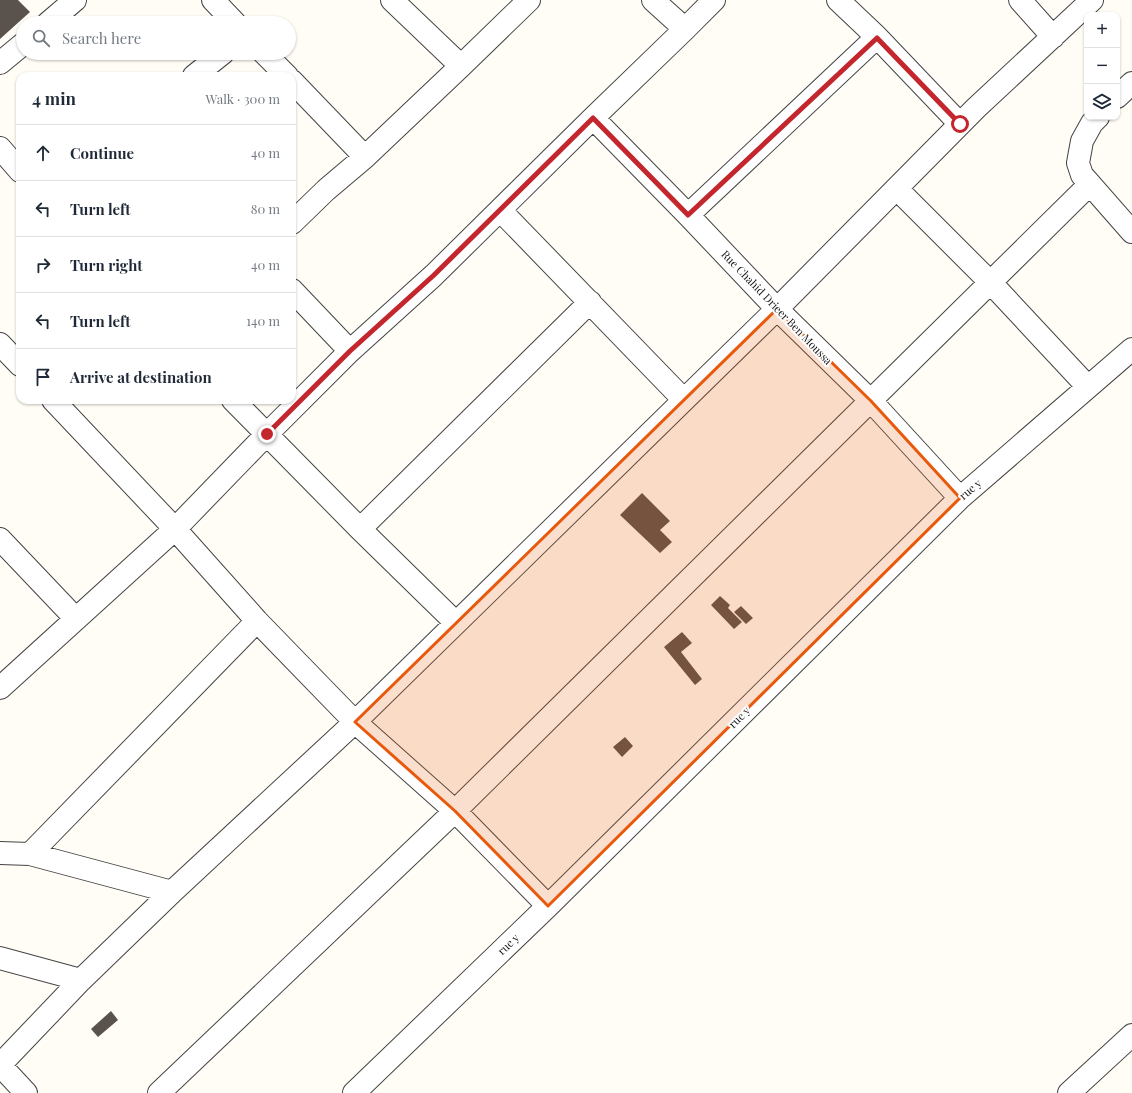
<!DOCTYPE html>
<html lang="en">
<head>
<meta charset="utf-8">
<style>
	body { margin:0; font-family:"Playfair Display",serif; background:#f2f2f3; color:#1f2937 }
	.controls { position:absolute; right:12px; top:12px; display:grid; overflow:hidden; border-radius:8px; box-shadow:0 1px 3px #0004 }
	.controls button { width:36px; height:36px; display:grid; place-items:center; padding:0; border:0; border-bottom:1px solid #e0e1e3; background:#fff; color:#1f2937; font:20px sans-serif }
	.stop { position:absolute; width:12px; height:12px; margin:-9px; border:3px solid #c4262e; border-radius:50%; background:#fff }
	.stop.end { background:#c4262e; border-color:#fff; box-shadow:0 1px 4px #0008 }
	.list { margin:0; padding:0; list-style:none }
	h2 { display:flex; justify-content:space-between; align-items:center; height:52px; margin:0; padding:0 16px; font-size:17px }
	h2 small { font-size:13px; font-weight:400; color:#747a83 }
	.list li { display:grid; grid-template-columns:26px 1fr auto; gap:12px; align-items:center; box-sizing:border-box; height:56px; padding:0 16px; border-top:1px solid #e0e1e3 }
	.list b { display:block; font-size:15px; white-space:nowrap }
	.list em { font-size:13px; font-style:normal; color:#747a83 }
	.icon { flex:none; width:22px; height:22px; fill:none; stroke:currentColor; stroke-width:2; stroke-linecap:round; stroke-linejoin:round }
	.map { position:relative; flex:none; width:1132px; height:1093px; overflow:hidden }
	.search { position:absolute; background:#fff; box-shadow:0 1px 3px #0004; left:16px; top:16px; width:280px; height:44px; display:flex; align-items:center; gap:10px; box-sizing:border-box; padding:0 14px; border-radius:22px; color:#747a83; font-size:15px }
	.panel { position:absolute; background:#fff; box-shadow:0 1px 3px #0004; left:16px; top:72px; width:280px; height:332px; border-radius:12px }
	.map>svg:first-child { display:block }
</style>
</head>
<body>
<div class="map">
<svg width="1132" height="1093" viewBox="0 0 1132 1093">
	<rect width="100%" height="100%" fill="#fffdf5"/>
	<path fill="#5a524d" d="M0,0H18L30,12L0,39Z
		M642,493L670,521L660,530L672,542L660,553L620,515Z
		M720,596L730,605L728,608L742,622L734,629L711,605Z
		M741,606L753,618L746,624L734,612Z
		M682,632L692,643L681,652L702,679L695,685L664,647Z
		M625,737L633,746L622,757L613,747Z
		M111,1011L118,1020L98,1037L91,1029Z"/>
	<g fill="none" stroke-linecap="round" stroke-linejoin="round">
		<defs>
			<path id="minor" d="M213,0L235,23
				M392,0L461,66
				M653,0L685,29
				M838,0L877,37L960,124
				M1020,0L1053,37
				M48,23L75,0
				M264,53L287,76
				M0,63L23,44
				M194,76L223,53
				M292,81L365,157
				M1117,97L1132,83
				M1098,117L1092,123L1082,141L1078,163L1082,175L1132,232
				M593,118L688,215L777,309L871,401L960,498
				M0,148L20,171
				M897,189L991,283L1088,387
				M500,210L684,400
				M688,215L877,37
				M292,223L326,190L365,157L461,66L529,0
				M292,290L350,351
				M0,344L20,365
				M53,400L175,529L257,621L355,722L455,811L548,906
				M233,400L360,529L456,623
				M360,529L590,302
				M0,539L76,619
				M0,688L175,529L267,434L350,351L434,275L593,118L685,29L714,0
				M0,853L30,854L172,892
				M30,854L257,621
				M0,958L81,980
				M0,1065L81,980L172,892L355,722L777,309L976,108L1092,0
				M0,1065L26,1093
				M159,1093L455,811L1090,184
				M354,1093L548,906L960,498L1132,349
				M1069,1093L1132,1035"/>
		</defs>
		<use href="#minor" stroke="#444" stroke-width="24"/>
		<use href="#minor" stroke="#fff" stroke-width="22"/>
	</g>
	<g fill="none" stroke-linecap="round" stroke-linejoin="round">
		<path stroke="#c4262e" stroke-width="5" d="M267,434L350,351L434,275L593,118L688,215L877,38L960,124"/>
	</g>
	<path fill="#e8590c" fill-opacity="0.2" stroke="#e8590c" stroke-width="3" stroke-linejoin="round" d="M777,309L871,401L960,498L548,906L455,811L355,722Z"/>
	<g text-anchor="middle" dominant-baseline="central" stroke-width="4" stroke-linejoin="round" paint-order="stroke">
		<g font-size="11" fill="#111" stroke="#fff">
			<text transform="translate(777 307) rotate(46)">Rue Chahid Drieer Ben Moussa</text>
			<text transform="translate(970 489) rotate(-41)">rue y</text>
			<text transform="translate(739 717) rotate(-45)">rue y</text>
			<text transform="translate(508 944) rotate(-44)">rue y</text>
		</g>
	</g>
</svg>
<div class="controls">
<button>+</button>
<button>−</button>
<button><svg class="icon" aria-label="layers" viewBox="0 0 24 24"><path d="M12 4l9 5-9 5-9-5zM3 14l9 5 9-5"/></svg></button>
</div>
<div class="stop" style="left:960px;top:124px"></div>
<div class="stop end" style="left:267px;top:434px"></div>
<div class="search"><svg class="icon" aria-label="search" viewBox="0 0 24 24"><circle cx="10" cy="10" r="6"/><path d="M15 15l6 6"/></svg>Search here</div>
<section class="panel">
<h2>4 min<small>Walk · 300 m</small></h2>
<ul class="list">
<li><svg class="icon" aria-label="ahead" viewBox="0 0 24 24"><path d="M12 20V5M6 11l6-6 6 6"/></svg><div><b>Continue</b></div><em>40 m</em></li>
<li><svg class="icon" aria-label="left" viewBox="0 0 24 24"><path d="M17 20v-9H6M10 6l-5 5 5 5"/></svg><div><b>Turn left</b></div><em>80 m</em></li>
<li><svg class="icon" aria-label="right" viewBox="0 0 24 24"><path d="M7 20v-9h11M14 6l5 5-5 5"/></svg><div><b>Turn right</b></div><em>40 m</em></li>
<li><svg class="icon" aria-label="left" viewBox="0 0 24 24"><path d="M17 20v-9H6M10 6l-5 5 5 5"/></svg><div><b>Turn left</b></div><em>140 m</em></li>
<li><svg class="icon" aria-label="arrive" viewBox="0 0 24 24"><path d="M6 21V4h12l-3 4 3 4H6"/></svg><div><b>Arrive at destination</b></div></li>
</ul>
</section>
</div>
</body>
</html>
